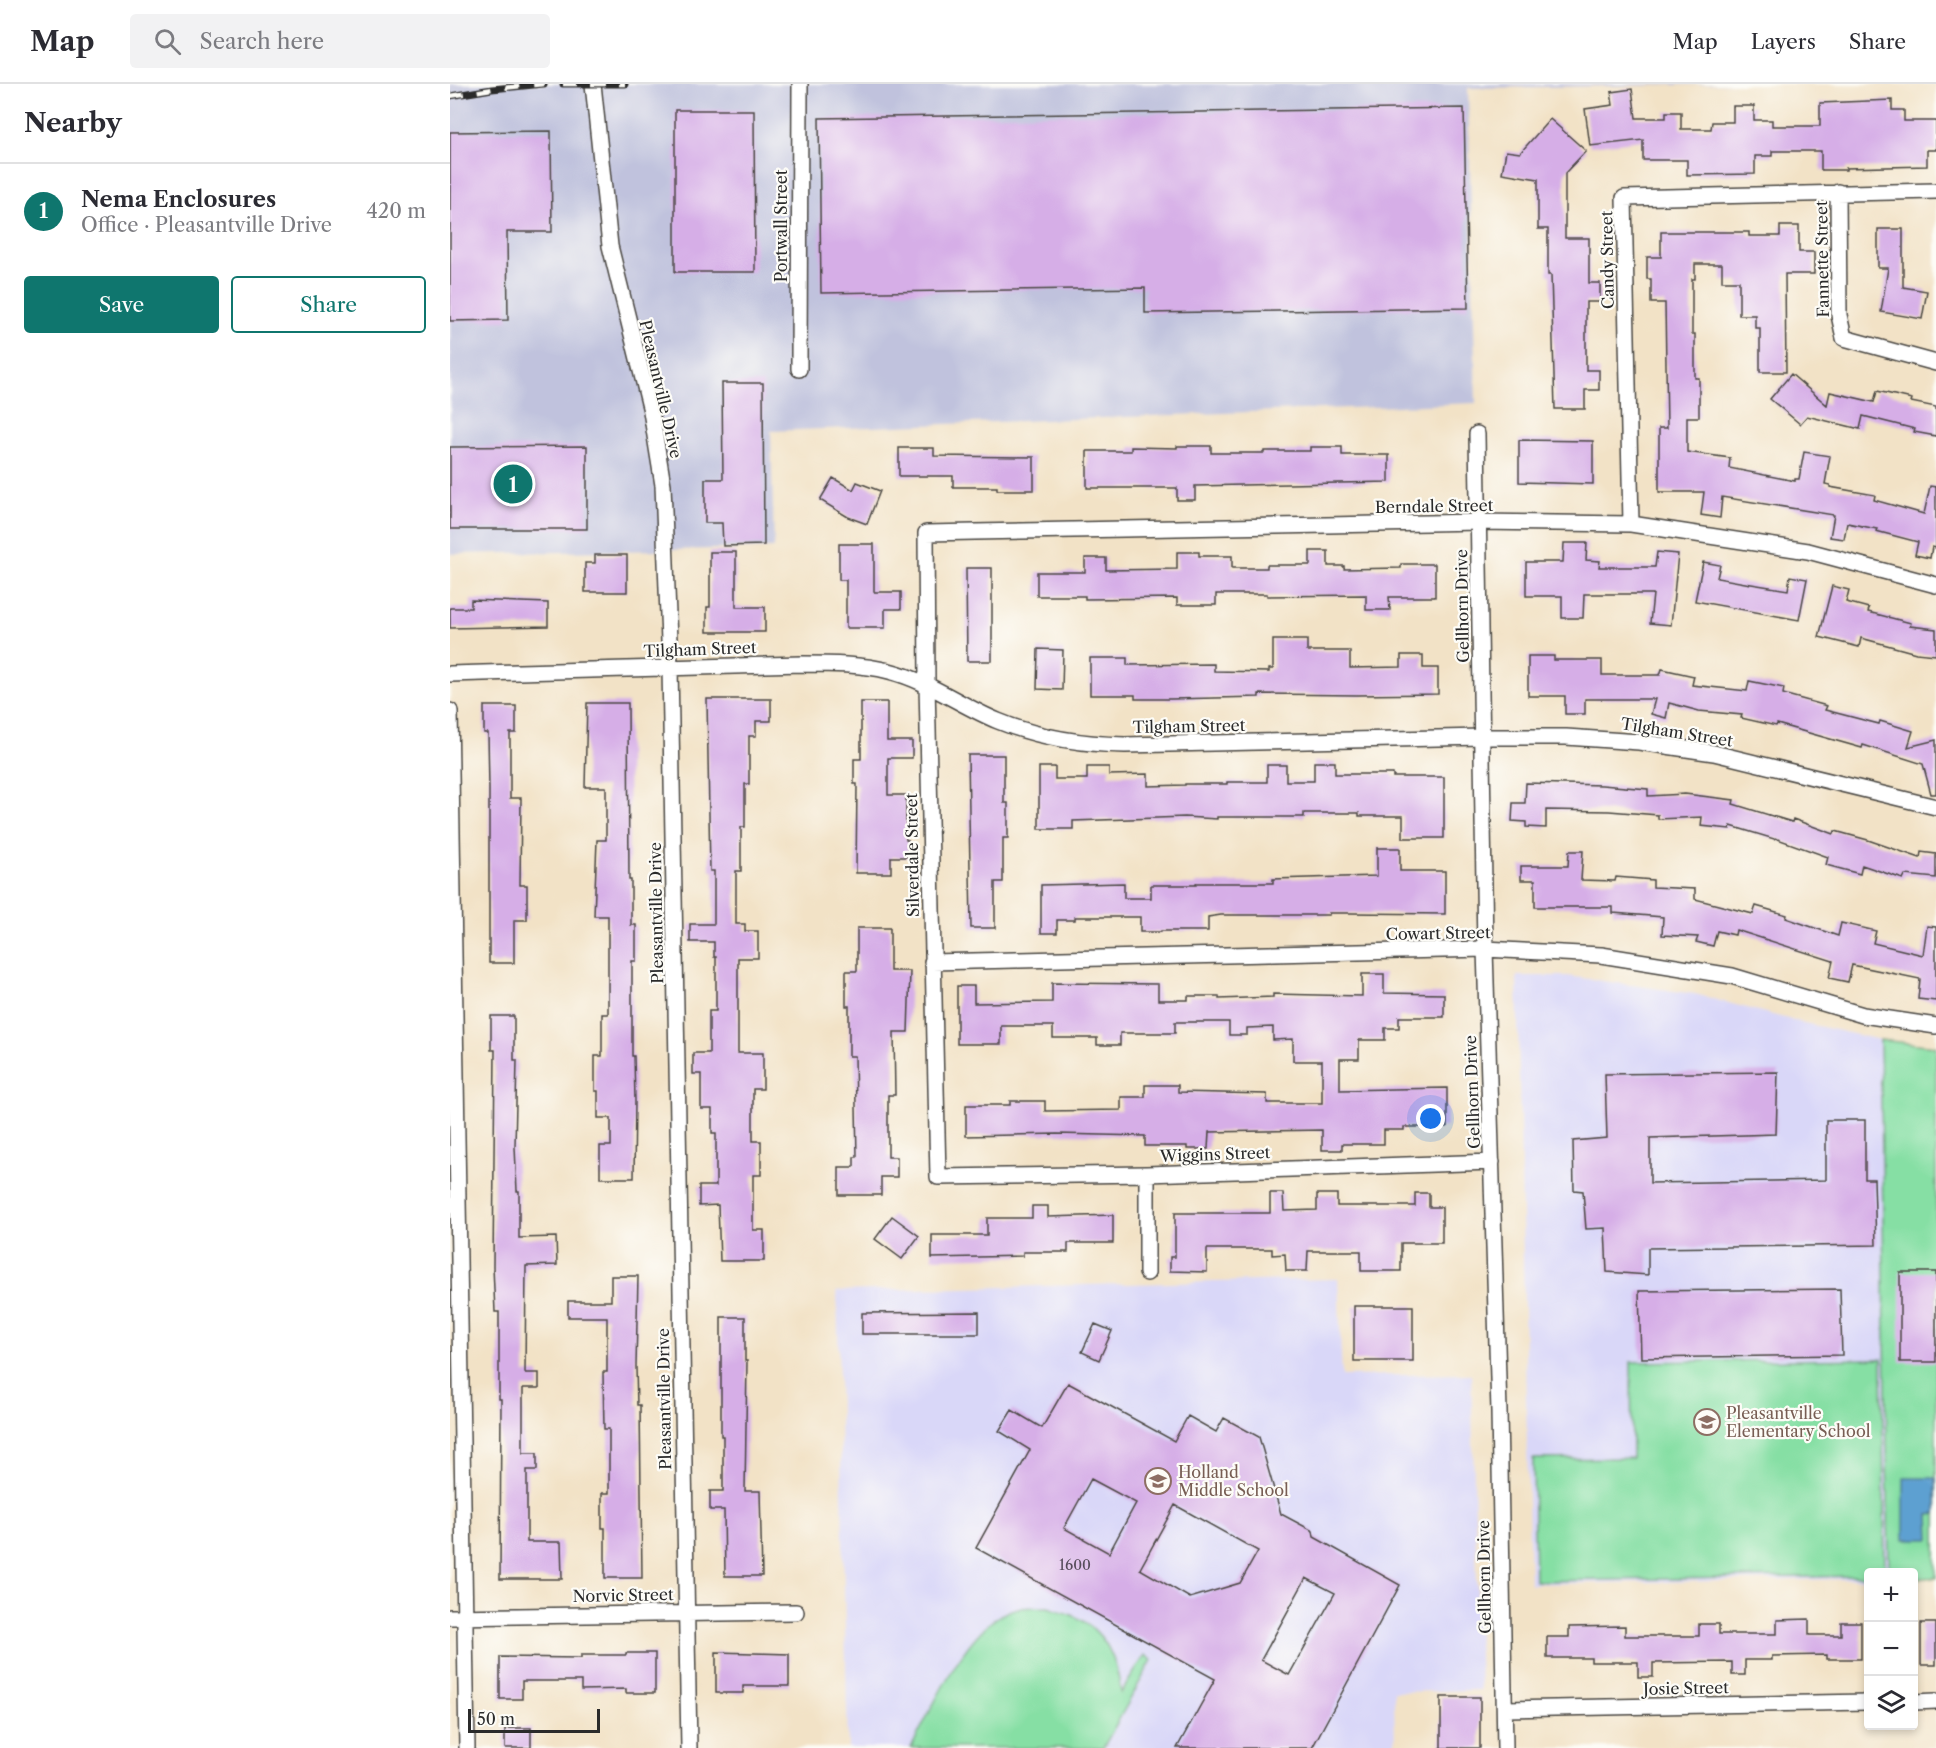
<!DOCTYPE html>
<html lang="en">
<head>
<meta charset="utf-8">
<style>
	body { margin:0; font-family:"Libre Caslon Text",serif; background:#f2f2f3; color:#2b2b33 }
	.controls { position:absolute; right:18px; bottom:18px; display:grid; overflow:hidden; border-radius:6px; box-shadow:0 3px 9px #0003 }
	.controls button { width:54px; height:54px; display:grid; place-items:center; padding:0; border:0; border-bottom:2px solid #e1e1e2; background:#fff; color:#2b2b33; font:30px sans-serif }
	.scale { position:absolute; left:18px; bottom:15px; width:132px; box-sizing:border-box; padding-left:6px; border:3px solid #2b2b2b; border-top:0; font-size:16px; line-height:21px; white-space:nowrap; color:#2b2b2b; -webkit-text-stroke:4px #fdfcf7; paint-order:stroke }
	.you { position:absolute; left:981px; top:1035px; width:21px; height:21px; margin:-15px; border:4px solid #fff; border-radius:50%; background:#1a73e8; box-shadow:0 0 0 9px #1a73e833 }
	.badge { display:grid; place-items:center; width:39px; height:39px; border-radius:50%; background:#0f766e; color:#fff; font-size:20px; font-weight:700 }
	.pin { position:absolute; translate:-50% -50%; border:3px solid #fff; box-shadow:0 2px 6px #0006 }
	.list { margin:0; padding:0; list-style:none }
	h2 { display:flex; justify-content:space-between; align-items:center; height:78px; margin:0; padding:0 24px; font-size:26px }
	h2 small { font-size:20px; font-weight:400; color:#7c7c81 }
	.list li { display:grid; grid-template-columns:39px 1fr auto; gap:18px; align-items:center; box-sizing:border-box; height:96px; padding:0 24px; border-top:2px solid #e1e1e2 }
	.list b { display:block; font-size:22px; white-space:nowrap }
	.list p { margin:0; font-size:20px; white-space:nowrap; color:#7c7c81 }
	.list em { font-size:20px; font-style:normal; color:#7c7c81 }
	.actions { display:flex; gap:12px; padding:18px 24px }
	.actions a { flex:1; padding:14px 0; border:2px solid #0f766e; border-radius:6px; text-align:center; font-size:21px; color:#0f766e }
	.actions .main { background:#0f766e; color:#fff }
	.icon { flex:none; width:33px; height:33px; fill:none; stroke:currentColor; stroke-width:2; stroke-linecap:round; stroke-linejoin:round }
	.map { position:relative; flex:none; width:1486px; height:1664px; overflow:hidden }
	header { display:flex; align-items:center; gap:36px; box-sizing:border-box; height:84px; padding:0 30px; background:#fff; border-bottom:2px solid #e1e1e2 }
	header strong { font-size:28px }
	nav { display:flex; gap:33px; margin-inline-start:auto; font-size:21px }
	.search { width:420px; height:54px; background:#f2f2f3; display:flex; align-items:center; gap:15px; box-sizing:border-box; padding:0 21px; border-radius:6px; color:#7c7c81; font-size:22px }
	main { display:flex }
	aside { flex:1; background:#fff }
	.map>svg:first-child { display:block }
</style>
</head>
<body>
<header>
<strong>Map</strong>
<div class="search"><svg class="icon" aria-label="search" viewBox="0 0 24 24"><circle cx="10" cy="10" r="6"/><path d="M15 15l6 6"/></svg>Search here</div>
<nav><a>Map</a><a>Layers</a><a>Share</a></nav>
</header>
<main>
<aside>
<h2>Nearby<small></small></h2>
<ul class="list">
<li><span class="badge">1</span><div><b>Nema Enclosures</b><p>Office · Pleasantville Drive</p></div><em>420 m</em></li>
</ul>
<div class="actions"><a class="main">Save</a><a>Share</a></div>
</aside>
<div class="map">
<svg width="1486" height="1664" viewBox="0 0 1486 1664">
	<rect width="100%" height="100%" fill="#fdfcf7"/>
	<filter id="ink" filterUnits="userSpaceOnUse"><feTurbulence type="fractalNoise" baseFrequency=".0167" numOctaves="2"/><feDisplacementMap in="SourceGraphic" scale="12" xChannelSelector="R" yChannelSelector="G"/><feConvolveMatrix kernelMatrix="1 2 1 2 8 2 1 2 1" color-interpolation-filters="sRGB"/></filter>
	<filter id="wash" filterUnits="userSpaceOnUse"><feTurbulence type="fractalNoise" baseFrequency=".008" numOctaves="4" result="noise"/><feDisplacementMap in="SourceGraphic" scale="24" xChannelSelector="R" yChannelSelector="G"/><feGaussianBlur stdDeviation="1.35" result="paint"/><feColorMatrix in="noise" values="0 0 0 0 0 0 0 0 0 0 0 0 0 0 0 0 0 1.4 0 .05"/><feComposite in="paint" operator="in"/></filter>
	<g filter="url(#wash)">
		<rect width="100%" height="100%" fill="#f2e2c6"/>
		<path fill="#d9d7f8" d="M1067,892H1117L1245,910L1349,938L1430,956L1439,1488H1418V1495L1080,1500Z
			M888,1195L892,1292L1021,1290L1030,1606L944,1608L945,1664H398L387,1207Z"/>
		<path fill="#c0c2dd" d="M0,0H1294L1018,4L1026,319L321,347L324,464L0,470Z"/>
		<path fill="#86dfa4" stroke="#588568" stroke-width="1.5" d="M1430,956L1486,962V1494H1464V1488H1439Z
			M1432,1275L1435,1488H1418V1492L1085,1497L1083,1375L1182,1374L1181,1278Z
			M598,1523C606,1526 616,1528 624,1532C657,1548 667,1576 671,1609L695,1571L702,1576L653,1664H461C483,1623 518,1537 565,1525C575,1522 587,1524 598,1523Z"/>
		<path fill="#5da0d1" stroke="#44667e" stroke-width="1.5" d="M1454,1394H1486V1430L1479,1431L1480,1455H1454Z"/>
		<g id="blocks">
			<path fill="#d6aee7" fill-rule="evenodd" d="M1182,5L1186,34H1216V28H1231V45H1261L1262,38H1283V22H1304V36H1322V42H1370V19L1442,16V26H1454V37H1486V66H1477V82L1396,84V86H1371V67H1322V72H1305V90L1237,91V76H1193V56L1140,62L1135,25L1163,21L1161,8Z
				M1014,24L1018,224L695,229V204L371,209L369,34Z
				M225,26H304L305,188H225Z
				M1100,35L1136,67L1115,89V154H1139V199H1150V218H1136V286H1149V306H1135V325H1105L1101,191H1098V145H1088V95L1052,89L1056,67L1070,69Z
				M101,47L102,148H57L58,236L0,237V48Z
				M1330,142H1349V168H1364V190H1335L1336,288H1310V244H1305V231H1289V197H1272V180H1245V195H1242V250H1245V294H1249V333H1237V368L1280,374L1279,384L1345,397V395H1349L1354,368L1380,372L1375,400L1380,401V403L1425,411L1424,416L1474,430L1480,402L1486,403V464L1482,463L1480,474L1465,471L1468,458L1426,447L1427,445L1397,439L1394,455L1380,453L1384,431L1272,413L1270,434L1251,431L1254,408H1209V344H1217L1215,219H1201V195H1197V173H1211V148H1299V152H1330Z
				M1428,145H1453V203L1477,207L1472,235L1431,228L1438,184H1428Z
				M1341,290L1377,321L1380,308L1424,318L1427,307L1462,315L1461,318L1486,323V352L1464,348L1465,345L1413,332L1410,345L1357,332L1350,340L1320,315Z
				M272,299H313L314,461L273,462L272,439H255V395H273Z
				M1069,356L1143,357V400L1069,398Z
				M137,362V445H0V363Z
				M727,362H761V369H814V367H860V363H892V371H939V398L745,402V416H727V404H637V367H681V363L727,364Z
				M449,364H484V372L584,373V406H547V403H503V392H449Z
				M383,394L403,406L407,398L430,407L417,440L398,433L370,416Z
				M1114,459H1137L1136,476L1150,477L1149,483H1205L1207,468L1228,470L1221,541L1200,539L1203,510H1134L1133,534H1112V512H1076V478H1113Z
				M389,460H424V508H451V525H435V544H396V496H389Z
				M860,467H878V482H894V485L951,484V480H985V513H939L940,526H916V511L817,512V510H766V521H727V514L635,515V512H587V488H635V474H656V486L727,485V468H749V472H782V484H817V481H860Z
				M260,468H286V523H315V548H257V523H260Z
				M145,471H177V508H135V479H145Z
				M1253,478L1270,481L1267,494L1295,499L1338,506L1340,492L1357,495L1349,536L1245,517Z
				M516,484H542V577H517Z
				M1382,502L1399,506L1396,518L1419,524L1418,528L1461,539L1460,542L1486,545V571L1466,569L1411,554L1409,563L1369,553Z
				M21,516L98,519V542L0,544V524H21Z
				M823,556H857V567H900V584L951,583V571H973V584H988V610L907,611L809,610V613L721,615H685V611H640V574H677V581L764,580V587L819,588V585H823Z
				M588,565L613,566L612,606L587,605Z
				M1078,572H1104V576H1152V591H1210L1212,585L1244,592L1242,601L1297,607L1299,597L1334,604L1333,610L1377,622L1375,626L1429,640L1430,637L1463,647L1458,663L1486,656V710H1481L1473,680L1413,661L1412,664L1327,640L1326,642L1291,634L1292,631L1249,627L1219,619L1216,634L1201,630L1205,615H1135V630H1115V612H1078Z
				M257,615H321V637H306V652H299V700H295V743H291V787H286V840H295V847H308V874H288V969H313V1005H303V1057H311V1091H303V1146H314V1177H270L268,1121L249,1122V1102H266V1049H262V1025H251V990H243V969H259V927H266V873H264V858H240V840H264V787H260Z
				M411,618H437V657H462V674H438V711H456V756H458V773H441V789H406L407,700H404V675H411Z
				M137,619H178L179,796H181V841H186V877H182V972H184L185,1017L184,1094H150V1062H161V1034H148V1007H145V972H152V930H158V832H144L147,756H156V703H135Z
				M34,622H66V649H60V714H71L70,801H77V836H64V879H39V704L38,649H34Z
				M518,671H554V719H558V754H553V798H545V844H521Z
				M864,678H885V690H943V693H994V754H953V732H909V729H854V733H767V735L735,733L623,737V745H589V683H605V695H637V683H659V691L698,690V702L735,701V700H777V698H817V681H836V697H864Z
				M1076,699L1152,701L1198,705V712L1235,710L1284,716L1283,720L1342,738L1343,735L1384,750L1385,747L1418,756L1470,774L1471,768L1486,770V794L1455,791L1453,795L1412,781L1410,790L1376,781L1378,773L1325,754L1324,755L1281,742L1280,745L1251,742L1252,733L1208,735V731L1159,727L1096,726V744L1076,743V738L1062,737L1063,719H1075Z
				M927,764H950V787H995V830L900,829H879V831H771L758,833V847H711V848H690V833H625V836H607V849H591V801L674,799V814H701V801H746V799H823V795L927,792Z
				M1119,767H1133L1131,796L1165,797L1166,793L1203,796V803L1245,805V815L1303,830L1306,822L1337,831L1336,834L1388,852L1391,839L1426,847L1423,859L1473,871L1477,842L1486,843V917L1468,915L1470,895L1402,881L1398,898L1379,894L1383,877L1286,846L1285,851L1267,847L1263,862L1246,858L1248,853L1212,851L1213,833L1163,829V823H1085V796H1071V782H1118Z
				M407,844H440V887H460L458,948H444L445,1011H438V1073H447V1093H431V1111H389V1083H404V1073H407L405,972H399V922H396V887H407Z
				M912,890H934V909L994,910V933H949V944H935V956H909V975H890V1006L997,1004V1043H954V1046H934V1060H892V1066H872V1046L759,1048L758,1065H737V1062H695V1052L607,1050L516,1052V1021H560V1017H595V1027L671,1026V1013H695V1001H728V1008L817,1010V1019H872V977H843V955L823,956V943L797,944V951H779V938H725V949H670V961H647V954H603V942H551V960H507V902H524V919L602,918V899L708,900V916H738V912H769V915L823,913V910L912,912Z
				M41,932H64V976H67L65,1063L67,1107H69V1154L106,1153L107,1181L76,1182L75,1289H89V1304H73V1369H87V1386H77V1458H111L112,1495H50L51,1315H49V1228H45L43,1183L45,966H41Z
				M1328,988L1326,1050L1200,1054V1099L1376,1096V1036H1415V1095H1424L1426,1161L1198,1164V1191L1157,1188L1155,1144L1136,1145L1133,1107L1124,1106L1123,1057L1157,1054L1155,990Z
				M820,1109H833L834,1127L867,1126V1110H887V1122H965V1109H979V1123H992V1159H951V1187H911V1167H858L857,1187H836L835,1170L822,1171V1165H757V1188L720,1187V1173H725V1129H820Z
				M582,1122H598V1133L663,1131V1159H618V1168H573V1172L482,1174V1151H537V1134H582Z
				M442,1132L469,1152L452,1175L425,1155Z
				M1450,1188H1486V1278H1450Z
				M161,1192H188L186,1283L187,1321H190L192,1494H155V1444H152V1409H159V1345H154L153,1288H157V1233H118V1217H161Z
				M1390,1205L1392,1271L1191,1274L1189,1207Z
				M904,1222H963V1277H904Z
				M529,1228V1250H412V1229Z
				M271,1233H295V1277H297L295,1407H310L312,1492H275L274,1426H260V1407H273V1352H271Z
				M645,1240L662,1247L649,1276L632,1268Z
				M618,1299L724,1357L738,1332L766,1348L774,1334L809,1353L831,1430L863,1447L864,1453L950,1501L862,1664H727L765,1595L526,1464L580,1366L549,1347L562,1326L592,1344ZM641,1395L686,1419L659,1469L614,1444ZM725,1421L808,1467L790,1499L740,1514L690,1485ZM856,1494L885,1509L839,1591L811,1576Z
				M1359,1535V1551H1391V1538H1411V1575H1377V1571L1322,1572V1576H1295V1591H1282V1578L1203,1579V1593H1188V1578H1141V1574H1097V1553H1119V1543L1175,1542V1552H1249V1540H1269V1550H1327V1536Z
				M1471,1539H1486V1581H1471Z
				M266,1568L339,1570V1602H293V1609H266Z
				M176,1569H205V1609H176V1605L131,1606V1597H72V1615H50V1573L131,1574V1571H176Z
				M991,1613H1030V1664H991Z
				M55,1644H81V1664H55Z"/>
		</g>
	</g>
	<g filter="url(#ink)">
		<use href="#blocks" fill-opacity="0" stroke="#494642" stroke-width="1.5"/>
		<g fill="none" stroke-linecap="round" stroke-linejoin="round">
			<defs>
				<path id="street" d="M143,0L160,162L201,327L213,401L220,583L239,1664
					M1388,108L1389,231L1394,254L1486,279
					M349,285L350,0
					M1027,350L1035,865L1049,1327L1055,1664
					M1181,440L1174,114L1486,107
					M0,590L352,580C381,580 411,580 439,587C479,597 511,622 548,637C589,654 631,660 675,661L1032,653H1116L1189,658L1264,669L1486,723
					M0,627L17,1664
					M482,878L1035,865L1151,871L1282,892L1413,931L1486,942
					M1042,1078L697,1090L488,1093L477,600L476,449L1029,438L1181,440L1358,467L1486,501
					M697,1090V1189
					M0,1533L346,1528
					M1464,1618L1486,1617
					M1055,1625L1418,1618"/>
			</defs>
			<use href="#street" stroke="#494642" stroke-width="18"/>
			<use href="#street" stroke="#fff" stroke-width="15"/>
			<defs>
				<path id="rail" d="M113,0H175
					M0,12L42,5L94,0"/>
			</defs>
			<use href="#rail" stroke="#2b2b2b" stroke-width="7"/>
			<use href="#rail" stroke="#fdfcf7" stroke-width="4.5" stroke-dasharray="14" stroke-linecap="butt"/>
		</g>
	</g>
	<defs>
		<symbol id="school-ring" viewBox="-11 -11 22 22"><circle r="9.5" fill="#fdfcf7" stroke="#8d6e63" stroke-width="1.5"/><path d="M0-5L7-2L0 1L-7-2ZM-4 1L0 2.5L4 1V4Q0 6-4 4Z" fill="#8d6e63"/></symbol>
	</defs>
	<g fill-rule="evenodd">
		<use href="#school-ring" x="1242" y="1323" width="30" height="30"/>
		<use href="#school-ring" x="693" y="1382" width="30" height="30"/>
	</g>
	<g text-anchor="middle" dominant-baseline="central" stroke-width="4.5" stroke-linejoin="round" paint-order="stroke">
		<g font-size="14" fill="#564c5a">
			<text x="625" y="1481">1600</text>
		</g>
		<g font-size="16" fill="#2b2b2b" stroke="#fdfcf7">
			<text transform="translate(331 142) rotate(-90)">Portwall Street</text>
			<text transform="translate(1372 175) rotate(-91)">Fannette Street</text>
			<text transform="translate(1157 176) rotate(-91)">Candy Street</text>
			<text transform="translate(211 305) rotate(77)">Pleasantville Drive</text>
			<text transform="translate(984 422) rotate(-1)">Berndale Street</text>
			<text transform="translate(1012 522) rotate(-91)">Gellhorn Drive</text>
			<text transform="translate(250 565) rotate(-2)">Tilgham Street</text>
			<text transform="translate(739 642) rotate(-1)">Tilgham Street</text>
			<text transform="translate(1227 648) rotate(9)">Tilgham Street</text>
			<text transform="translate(462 771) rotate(-91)">Silverdale Street</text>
			<text transform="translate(206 829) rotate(-91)">Pleasantville Drive</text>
			<text transform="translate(988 849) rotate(-1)">Cowart Street</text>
			<text transform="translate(1022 1008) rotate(-92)">Gellhorn Drive</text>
			<text transform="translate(765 1070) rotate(-2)">Wiggins Street</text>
			<text transform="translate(214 1315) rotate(-91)">Pleasantville Drive</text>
			<text transform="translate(1034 1493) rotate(-91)">Gellhorn Drive</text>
			<text transform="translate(173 1511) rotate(-1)">Norvic Street</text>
			<text transform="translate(1236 1604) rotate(-1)">Josie Street</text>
		</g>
		<g font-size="16" fill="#785e54" stroke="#fdfcf7" text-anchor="start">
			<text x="1276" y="1329">Pleasantville<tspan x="1276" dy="18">Elementary School</tspan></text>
			<text x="728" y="1388">Holland<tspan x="728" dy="18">Middle School</tspan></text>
		</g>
	</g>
</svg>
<div class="controls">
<button>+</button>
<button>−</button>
<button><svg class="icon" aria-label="layers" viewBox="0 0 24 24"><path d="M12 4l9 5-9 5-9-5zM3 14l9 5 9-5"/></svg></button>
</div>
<div class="scale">50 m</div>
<div class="you"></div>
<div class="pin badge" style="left:63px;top:400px">1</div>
</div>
</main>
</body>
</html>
